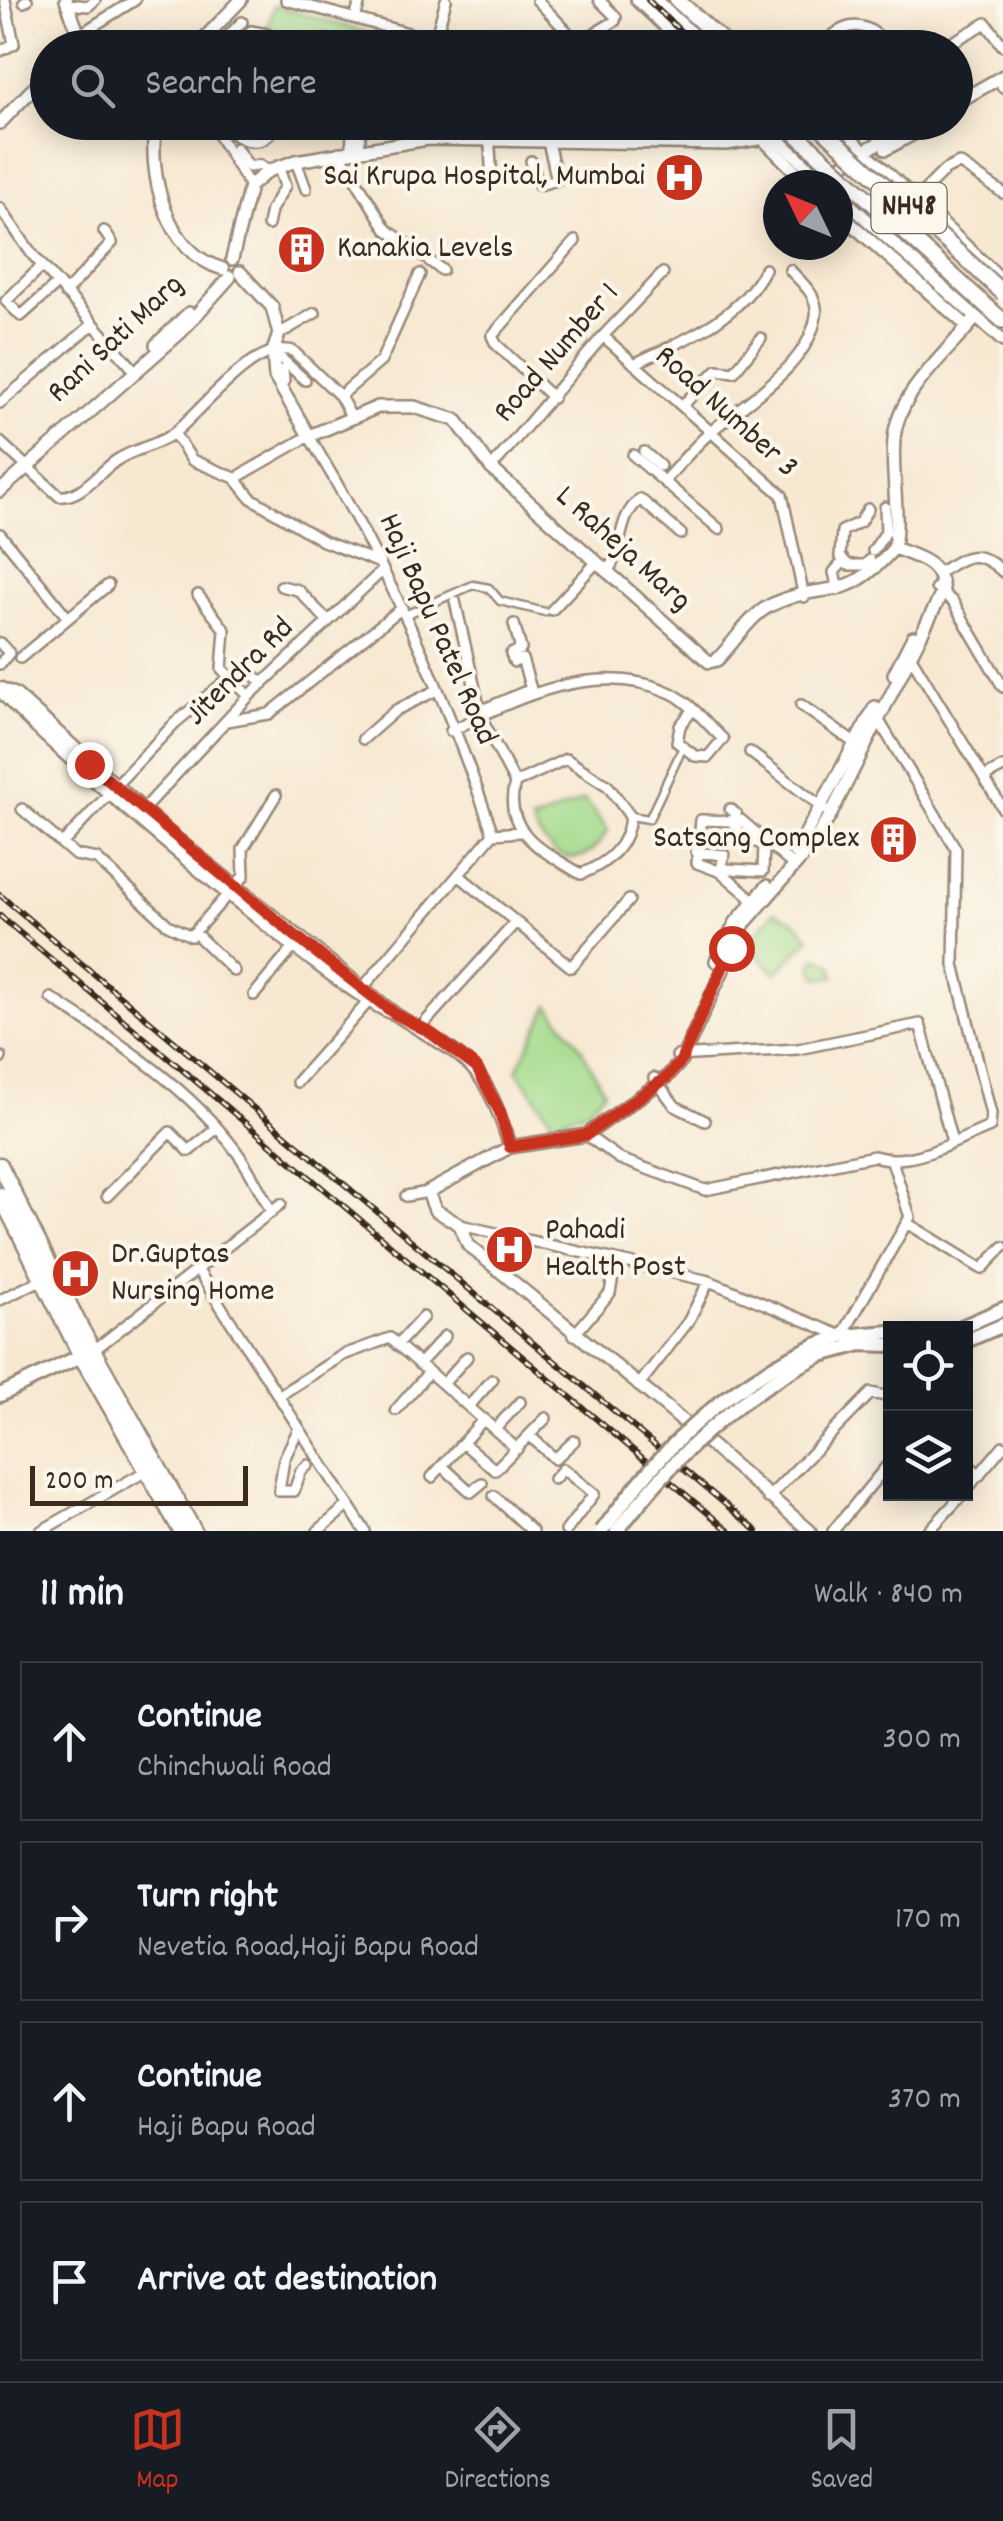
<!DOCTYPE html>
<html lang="en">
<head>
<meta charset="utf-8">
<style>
	body { margin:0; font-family:Dekko,sans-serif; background:#242831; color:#f1f3f6 }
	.controls { position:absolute; right:30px; bottom:30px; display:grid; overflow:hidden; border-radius:0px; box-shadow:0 5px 25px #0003 }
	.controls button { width:90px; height:90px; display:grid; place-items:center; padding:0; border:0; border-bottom:2px solid #363941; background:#171b24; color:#f1f3f6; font:50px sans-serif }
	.compass { position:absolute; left:763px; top:170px; width:90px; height:90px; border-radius:50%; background:#171b24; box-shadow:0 5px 25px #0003; rotate:313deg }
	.scale { position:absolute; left:30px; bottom:25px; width:218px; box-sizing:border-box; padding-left:10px; border:5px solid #3b2a1e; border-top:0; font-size:28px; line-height:35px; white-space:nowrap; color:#3b2a1e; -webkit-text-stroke:8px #fbf7ec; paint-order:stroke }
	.stop { position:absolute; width:30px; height:30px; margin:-22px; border:8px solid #c8321e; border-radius:50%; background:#fff }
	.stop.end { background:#c8321e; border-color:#fff; box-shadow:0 2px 10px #0008 }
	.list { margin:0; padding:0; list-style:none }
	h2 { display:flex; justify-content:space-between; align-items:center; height:130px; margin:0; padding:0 40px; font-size:42px }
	h2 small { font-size:32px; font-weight:400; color:#9ea1a6 }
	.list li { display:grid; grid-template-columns:65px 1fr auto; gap:30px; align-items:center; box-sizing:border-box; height:160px; margin:0 20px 20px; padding:0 20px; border:2px solid #363941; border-radius:0px }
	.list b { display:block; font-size:38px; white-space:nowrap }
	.list p { margin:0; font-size:32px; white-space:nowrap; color:#9ea1a6 }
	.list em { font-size:32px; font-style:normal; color:#9ea1a6 }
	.icon { flex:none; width:55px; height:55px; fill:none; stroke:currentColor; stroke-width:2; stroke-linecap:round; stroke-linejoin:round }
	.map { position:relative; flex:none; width:1003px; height:1531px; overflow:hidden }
	.search { position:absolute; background:#171b24; box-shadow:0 5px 25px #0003; left:30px; right:30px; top:30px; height:110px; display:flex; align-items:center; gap:25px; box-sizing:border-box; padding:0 35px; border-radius:55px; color:#9ea1a6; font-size:38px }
	.sheet { height:850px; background:#171b24 }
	nav { display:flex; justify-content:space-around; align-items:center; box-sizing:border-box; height:140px; border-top:2px solid #363941; background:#171b24; font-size:28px; color:#9ea1a6 }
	nav a { display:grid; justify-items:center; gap:5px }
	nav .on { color:#c8321e }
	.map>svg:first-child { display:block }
</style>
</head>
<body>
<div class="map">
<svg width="1003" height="1531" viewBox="0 0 1003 1531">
	<rect width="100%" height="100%" fill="#fbf7ec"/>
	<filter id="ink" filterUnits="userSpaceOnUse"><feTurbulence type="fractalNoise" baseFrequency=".01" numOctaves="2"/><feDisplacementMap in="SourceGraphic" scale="20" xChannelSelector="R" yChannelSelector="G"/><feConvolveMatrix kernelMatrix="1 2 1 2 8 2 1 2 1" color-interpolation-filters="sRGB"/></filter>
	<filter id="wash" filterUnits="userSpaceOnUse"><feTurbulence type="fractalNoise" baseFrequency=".0048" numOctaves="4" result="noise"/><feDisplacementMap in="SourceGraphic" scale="40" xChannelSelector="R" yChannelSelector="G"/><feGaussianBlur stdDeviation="2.25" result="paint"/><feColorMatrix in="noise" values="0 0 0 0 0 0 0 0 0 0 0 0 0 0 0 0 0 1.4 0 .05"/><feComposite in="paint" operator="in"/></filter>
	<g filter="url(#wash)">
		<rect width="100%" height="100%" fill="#f7e8d1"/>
		<path fill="#a4db8c" stroke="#708255" stroke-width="2.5" d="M274,6L377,35L373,47H347L267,29Z
			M584,800L608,830C583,873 552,863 532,822Z
			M775,911L795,921L810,938L776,973L746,945Z
			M817,957L832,964L835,977L818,978L812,967Z
			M549,1005L580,1046L604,1091L588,1109L553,1122L517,1070Z"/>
	</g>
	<g filter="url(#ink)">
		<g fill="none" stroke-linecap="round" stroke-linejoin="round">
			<defs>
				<path id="pedestrian" d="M405,615L473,585L489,588L500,601L545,612
					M630,816L649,819L683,747"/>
				<path id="minor" d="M286,0L434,40
					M537,0L578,43L573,48
					M24,2L27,0
					M68,4L88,6L95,0
					M356,16L360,0
					M79,35L135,0
					M578,43L615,21L616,17L599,0
					M216,48L242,22
					M230,48L251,31L267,34L280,48
					M295,48L328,40L347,48
					M433,48L446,0
					M820,48C843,21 866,17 889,48
					M829,48L845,36L865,48
					M942,48L986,23L1003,46
					M0,51L14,44L5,0
					M1002,86L1003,87
					M210,122L250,186
					M223,122C239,145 265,150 278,122
					M489,131L492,182
					M420,139L421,122
					M359,147L362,122
					M236,148L249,167L260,165L268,171
					M351,149L353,122
					M339,152L386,229L442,270
					M296,161L306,189
					M531,161L539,185L557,180L547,138
					M917,198L945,170L959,163L1003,193
					M0,208L32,254L136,372
					M268,225L271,210L285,186L278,166
					M42,266L6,301L21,316L57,284
					M65,293L112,243L104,231
					M279,334L315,313
					M603,336L782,495L804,597
					M273,351L305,380
					M634,364C683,340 739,320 765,269
					M283,370L284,381
					M340,396L381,361L420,274
					M553,398L496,344L492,336L575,241
					M0,403L92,325
					M682,406L717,370L734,372L761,338
					M174,433L192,460L235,478L251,498L323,541L380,563
					M0,442L59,496C80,499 100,471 117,460C135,448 157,446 174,433C201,412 255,339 293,351L340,396L350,415
					M644,452L660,466
					M633,455L719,529
					M491,468L603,336L663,273
					M241,475L309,436C384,560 446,696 493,834L361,990
					M664,481C680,464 695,445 713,430C748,399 808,367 816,316C819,296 802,283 790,270
					M868,509L860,522L842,531L840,556L848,565H865L870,560
					M0,534L68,618
					M873,551L886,532L885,507
					M940,572C967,554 978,549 1003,572
					M607,573C625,545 616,520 640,499L681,534
					M281,586L298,590L328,621
					M936,588L953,602L1003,687
					M838,590L834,572L843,562
					M198,595L225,630L222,669L249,696
					M455,601L482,719L515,783
					M552,610L596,563
					M0,643L9,653L0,664
					M908,652L1003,809
					M20,658L108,585
					M249,670L263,684
					M801,705L860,747
					M480,711L531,689L522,659L514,662L511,654L521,649L514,624
					M226,721L269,714L402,608
					M451,731C517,697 598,659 671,693C690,702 708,725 723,739L708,757L695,756L677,742L680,726L692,711
					M363,739L396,710L435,691
					M750,752L831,814
					M566,759L608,786L630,816C628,846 609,863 581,874C546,853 501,832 515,783Z
					M984,777L1003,767
					M115,786L175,723L230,677
					M22,809L75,855L97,859L168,925L191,936L244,876L243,849L276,795
					M730,809L736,814L732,821
					M140,813L249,696L383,570
					M741,820L794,866
					M493,834L520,832
					M62,844L111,792
					M696,852L724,855L721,871
					M727,869L763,871L764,845L742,837L732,821L701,820L697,863L721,872L757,903
					M461,877L571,967L629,900
					M195,933L234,971
					M254,995L297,943
					M51,998C117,1041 189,1087 236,1151C250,1169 260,1192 272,1212
					M419,1029L515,923
					M677,1056L798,1049L920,1024L952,1142
					M0,1059L1,1057
					M654,1078L675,1106L705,1121
					M297,1082L370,1000
					M586,1135L620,1159L705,1190L874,1156C912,1168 954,1141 990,1127L991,1114L954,964L956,849L878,719
					M107,1196L170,1132L189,1151L216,1129
					M406,1196L428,1192
					M907,1223L982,1269L1003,1247
					M460,1225L709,1281L842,1336L910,1217L892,1161
					M197,1269L365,1531
					M0,1300L41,1280
					M574,1335L610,1293L616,1260
					M397,1345L423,1317
					M94,1350L281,1204
					M419,1364L445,1336
					M443,1384L467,1357
					M638,1386L688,1322L709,1281
					M278,1396L343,1355L390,1338L517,1449
					M469,1406L492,1380
					M396,1410L429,1372
					M299,1428L284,1459L279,1491H294L301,1471L308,1465
					M495,1429L520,1402
					M530,1436L555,1459L574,1441
					M463,1443L495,1470L546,1418
					M966,1463L980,1475
					M442,1466L471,1492L482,1483
					M432,1477L484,1419
					M554,1479L563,1469L594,1494L566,1531
					M966,1490L1003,1446
					M494,1496L532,1531
					M768,1498L871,1393L890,1397
					M41,1531L148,1470
					M318,1531L346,1507
					M833,1531L890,1462
					M929,1531L963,1494"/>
				<path id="tertiary" d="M66,0L79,35L69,48
					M195,48L241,0
					M956,103L1003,76
					M156,122C147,174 166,253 223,269
					M760,122L822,180L856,155L920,122
					M833,122L1003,281
					M0,123L48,73
					M525,130L666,135
					M760,136L809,185
					M886,149L935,122
					M838,194L1003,341
					M838,212L968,327
					M232,259L250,186L268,171L296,161L428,139L726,144L759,139
					M240,272L272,307L279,334L273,351L275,377L309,436L378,407H414L456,420L491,468L709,662L717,660C734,643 749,616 771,605C827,578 842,608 894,548
					M156,345L189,313
					M0,491L181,332L230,277
					M894,548C900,511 891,475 894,439C898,391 948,353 976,317
					M894,674L913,637
					M0,688L15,694L168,832L395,1014C351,1005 35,736 0,690
					M795,853L875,707
					M716,961L736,922L767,886
					M395,1014C466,1060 484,1059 510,1147
					M810,1531L666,1407L468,1245L460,1225L435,1210L428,1192L510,1147L586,1135L666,1078L681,1061L744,924L811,847L831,814L943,591C940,561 919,558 894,548"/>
				<path id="secondary" d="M638,0L689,48
					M959,1328L1003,1309
					M966,1341L1003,1325
					M816,1345L842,1336L890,1332
					M821,1355L861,1344L890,1345
					M0,1395L87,1353"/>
				<path id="primary" d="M0,1165L82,1330L194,1531
					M0,1195L81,1356L181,1531"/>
				<path id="trunk" d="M653,0L705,48
					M677,0L730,48"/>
			</defs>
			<use href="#pedestrian" stroke="#998978" stroke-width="11"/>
			<use href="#minor" stroke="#998978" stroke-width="14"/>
			<use href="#tertiary" stroke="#998978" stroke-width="16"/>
			<use href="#secondary" stroke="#998978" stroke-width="18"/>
			<use href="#primary" stroke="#998978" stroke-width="19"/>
			<use href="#trunk" stroke="#998978" stroke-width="19"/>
			<use href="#pedestrian" stroke="#fff" stroke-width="6"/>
			<use href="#minor" stroke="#fff" stroke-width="9"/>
			<use href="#tertiary" stroke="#fff" stroke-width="11"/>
			<use href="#secondary" stroke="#fff" stroke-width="12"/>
			<use href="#primary" stroke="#fff" stroke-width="14"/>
			<use href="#trunk" stroke="#fff" stroke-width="14"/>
			<defs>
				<path id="rail" d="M648,0L698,48
					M775,122L1003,326
					M0,895L757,1531
					M0,916L729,1531"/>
			</defs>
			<use href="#rail" stroke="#3b2a1e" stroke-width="6"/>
			<use href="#rail" stroke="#fbf7ec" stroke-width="2.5" stroke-dasharray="8" stroke-linecap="butt"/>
			<defs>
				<path id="secondary-bridge" d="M602,1531C663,1447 721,1388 816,1345
					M617,1531C675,1456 735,1396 821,1355"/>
				<path id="trunk-bridge" d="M783,122L1003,321
					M815,122L1003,293"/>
			</defs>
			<use href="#secondary-bridge" stroke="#998978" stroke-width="18" stroke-linecap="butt"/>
			<use href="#trunk-bridge" stroke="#998978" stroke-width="19" stroke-linecap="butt"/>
			<use href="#secondary-bridge" stroke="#fff" stroke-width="12"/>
			<use href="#trunk-bridge" stroke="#fff" stroke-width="14"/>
		</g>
	</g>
	<g fill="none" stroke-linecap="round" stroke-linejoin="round" filter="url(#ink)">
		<path stroke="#c8321e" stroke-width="12" d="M89,764L298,938L395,1014L428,1031L477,1068L500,1112L510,1147L586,1135L666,1078L681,1061L731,948"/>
	</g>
	<defs>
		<symbol id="hospital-disc" viewBox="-11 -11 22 22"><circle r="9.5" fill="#c8321e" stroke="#fbf7ec"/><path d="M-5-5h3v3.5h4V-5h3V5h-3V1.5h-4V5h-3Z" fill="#fff"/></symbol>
		<symbol id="building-disc" viewBox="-11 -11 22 22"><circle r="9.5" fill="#c8321e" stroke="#fbf7ec"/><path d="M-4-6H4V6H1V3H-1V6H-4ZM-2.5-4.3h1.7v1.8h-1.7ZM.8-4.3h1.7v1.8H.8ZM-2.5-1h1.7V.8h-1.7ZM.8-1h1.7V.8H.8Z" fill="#fff"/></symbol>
	</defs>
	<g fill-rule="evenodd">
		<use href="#hospital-disc" x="652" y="150" width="55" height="55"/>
		<use href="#building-disc" x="274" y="222" width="55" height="55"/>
		<use href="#building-disc" x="866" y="812" width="55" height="55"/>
		<use href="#hospital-disc" x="482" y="1222" width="55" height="55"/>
		<use href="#hospital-disc" x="48" y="1246" width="55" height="55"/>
	</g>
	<g text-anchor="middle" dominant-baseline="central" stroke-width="8" stroke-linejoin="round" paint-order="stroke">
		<rect fill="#fbf7ec" stroke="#75685c" stroke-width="2.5" x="871.5" y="183" width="75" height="50" rx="8"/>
		<g font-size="30" font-weight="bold" fill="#3b2a1e">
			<text x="909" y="208">NH48</text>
		</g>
		<g font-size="32" fill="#3b2a1e" stroke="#fbf7ec" text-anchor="start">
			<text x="645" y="178" text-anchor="end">Sai Krupa Hospital, Mumbai</text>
			<text x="337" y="250">Kanakia Levels</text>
			<text x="859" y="840" text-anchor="end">Satsang Complex</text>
			<text x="545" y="1232">Pahadi<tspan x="545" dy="37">Health Post</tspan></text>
			<text x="111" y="1256">Dr.Guptas<tspan x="111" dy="37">Nursing Home</tspan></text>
		</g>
		<g font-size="32" fill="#3b2a1e" stroke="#fbf7ec">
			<text transform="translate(117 340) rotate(-43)">Rani Sati Marg</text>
			<text transform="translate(558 354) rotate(-49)">Road Number 1</text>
			<text transform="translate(725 413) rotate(42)">Road Number 3</text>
			<text transform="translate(622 550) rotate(42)">L Raheja Marg</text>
			<text transform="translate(436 630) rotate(66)">Haji Bapu Patel Road</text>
			<text transform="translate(241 673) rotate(-45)">Jitendra Rd</text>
		</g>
	</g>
</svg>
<div class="controls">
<button><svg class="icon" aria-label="locate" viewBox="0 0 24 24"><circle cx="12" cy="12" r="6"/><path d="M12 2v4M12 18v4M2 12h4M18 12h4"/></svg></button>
<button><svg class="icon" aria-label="layers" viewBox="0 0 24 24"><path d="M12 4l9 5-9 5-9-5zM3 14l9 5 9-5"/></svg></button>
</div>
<svg class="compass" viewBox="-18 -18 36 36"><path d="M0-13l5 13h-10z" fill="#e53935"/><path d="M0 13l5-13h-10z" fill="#9ea1a6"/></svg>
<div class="scale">200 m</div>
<div class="stop" style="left:731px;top:948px"></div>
<div class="stop end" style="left:89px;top:764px"></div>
<div class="search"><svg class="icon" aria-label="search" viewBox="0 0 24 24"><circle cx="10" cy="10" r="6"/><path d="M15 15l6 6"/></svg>Search here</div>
</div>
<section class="sheet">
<h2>11 min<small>Walk · 840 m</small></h2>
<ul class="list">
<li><svg class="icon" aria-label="ahead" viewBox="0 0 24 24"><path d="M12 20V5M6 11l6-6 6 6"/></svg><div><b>Continue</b><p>Chinchwali Road</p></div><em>300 m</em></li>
<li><svg class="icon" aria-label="right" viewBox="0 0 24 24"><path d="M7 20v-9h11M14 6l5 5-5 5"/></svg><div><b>Turn right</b><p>Nevetia Road,Haji Bapu Road</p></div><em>170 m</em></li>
<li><svg class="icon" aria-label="ahead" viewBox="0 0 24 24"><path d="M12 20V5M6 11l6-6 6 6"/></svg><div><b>Continue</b><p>Haji Bapu Road</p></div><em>370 m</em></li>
<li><svg class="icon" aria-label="arrive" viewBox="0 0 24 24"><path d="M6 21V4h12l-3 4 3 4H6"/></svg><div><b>Arrive at destination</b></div></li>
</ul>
</section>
<nav>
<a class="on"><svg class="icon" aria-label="map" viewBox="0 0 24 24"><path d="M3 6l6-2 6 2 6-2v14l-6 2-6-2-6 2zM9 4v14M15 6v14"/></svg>Map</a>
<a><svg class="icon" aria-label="directions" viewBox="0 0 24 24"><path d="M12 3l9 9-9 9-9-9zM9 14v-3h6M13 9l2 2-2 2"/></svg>Directions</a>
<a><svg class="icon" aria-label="saved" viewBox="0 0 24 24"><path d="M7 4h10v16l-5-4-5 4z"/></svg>Saved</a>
</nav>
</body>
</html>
